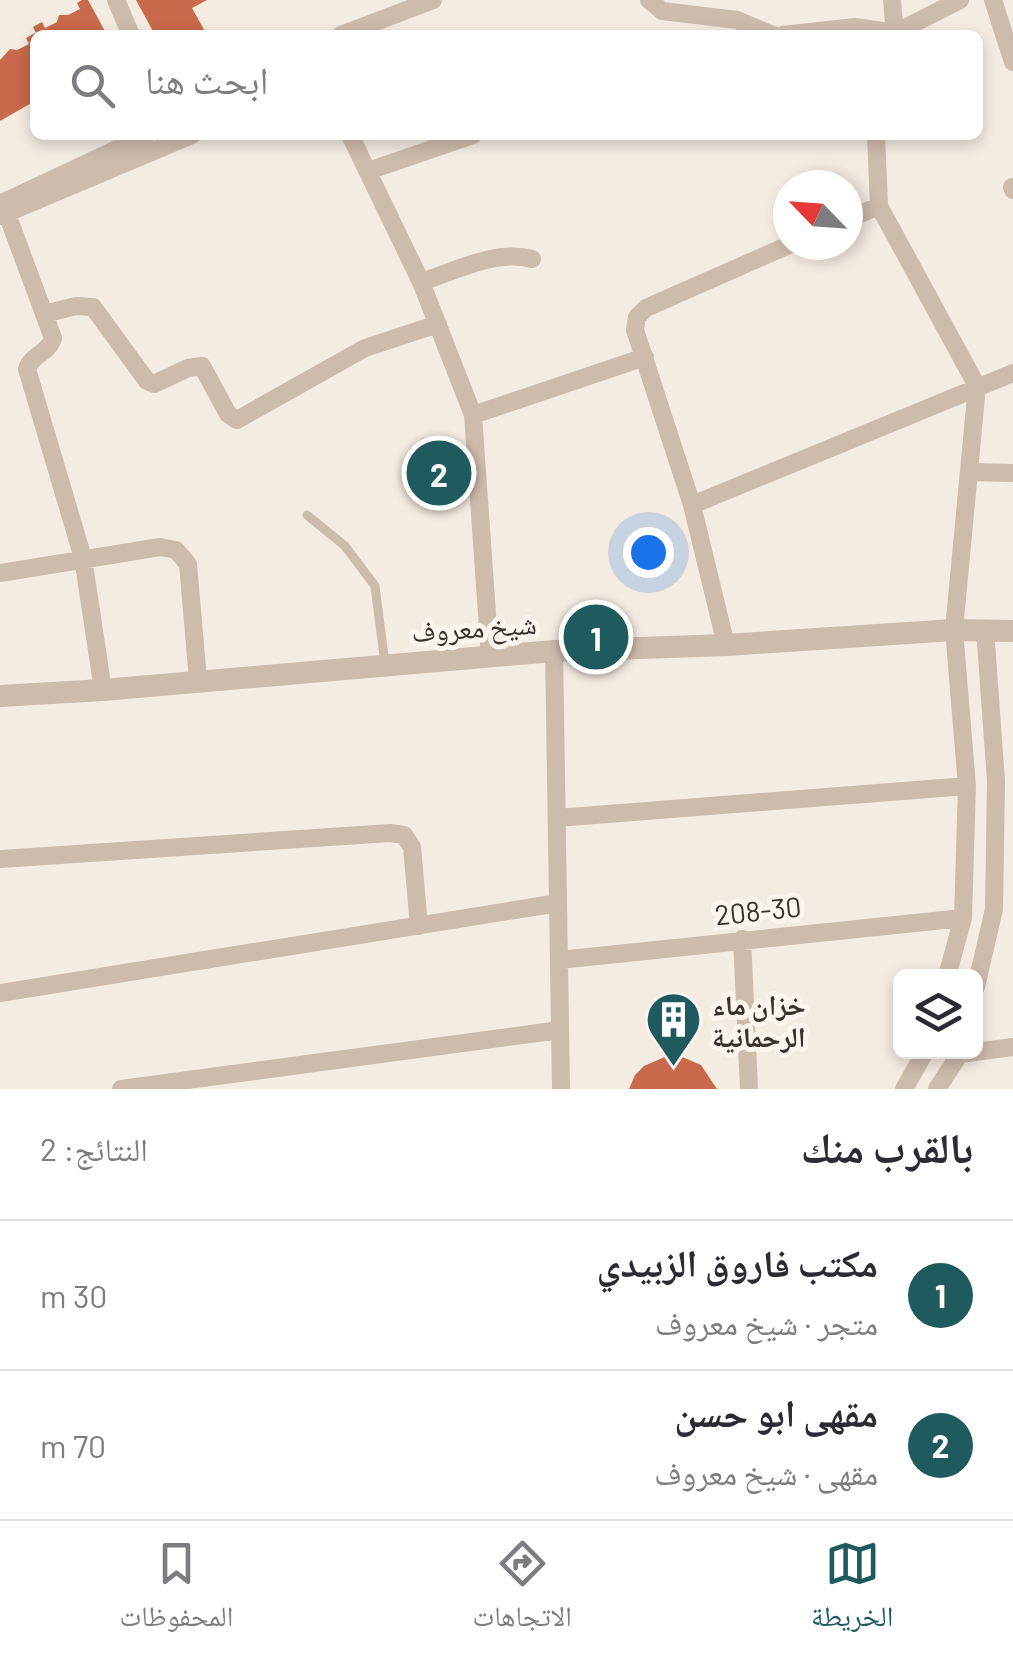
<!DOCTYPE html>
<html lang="ar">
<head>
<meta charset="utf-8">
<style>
	body { margin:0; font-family:Barlow,"Noto Naskh Arabic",sans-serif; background:#f2f2f3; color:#2b2b33; direction:rtl }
	.controls { position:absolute; right:30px; bottom:30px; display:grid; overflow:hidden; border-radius:15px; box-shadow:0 5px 15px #0003 }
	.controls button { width:90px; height:90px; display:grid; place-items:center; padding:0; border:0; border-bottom:2px solid #e1e1e2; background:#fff; color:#2b2b33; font:50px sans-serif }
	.compass { position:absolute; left:773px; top:170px; width:90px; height:90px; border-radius:50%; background:#fff; box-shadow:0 5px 15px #0003; rotate:295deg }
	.you { position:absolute; left:648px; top:552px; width:35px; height:35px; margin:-25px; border:8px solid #fff; border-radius:50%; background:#1a73e8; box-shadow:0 0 0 15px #1a73e833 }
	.badge { display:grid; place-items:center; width:65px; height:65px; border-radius:50%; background:#1f5a5e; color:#fff; font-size:32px; font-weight:700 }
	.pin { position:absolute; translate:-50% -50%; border:5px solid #fff; box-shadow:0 2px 10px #0006 }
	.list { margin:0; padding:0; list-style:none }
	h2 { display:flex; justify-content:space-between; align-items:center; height:130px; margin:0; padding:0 40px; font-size:42px }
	h2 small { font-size:32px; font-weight:400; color:#7c7c81 }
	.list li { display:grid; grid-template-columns:65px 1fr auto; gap:30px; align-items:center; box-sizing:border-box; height:150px; padding:0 40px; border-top:2px solid #e1e1e2 }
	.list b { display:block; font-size:38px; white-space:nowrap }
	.list p { margin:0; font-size:32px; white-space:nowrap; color:#7c7c81 }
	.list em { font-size:32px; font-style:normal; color:#7c7c81 }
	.icon { flex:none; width:55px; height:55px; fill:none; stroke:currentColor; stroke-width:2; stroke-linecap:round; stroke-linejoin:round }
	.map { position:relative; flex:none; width:1013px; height:1089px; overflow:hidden; direction:ltr }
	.search { position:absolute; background:#fff; box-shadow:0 5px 15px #0003; left:30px; right:30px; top:30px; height:110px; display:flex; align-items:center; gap:25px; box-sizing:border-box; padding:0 35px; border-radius:15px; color:#7c7c81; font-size:38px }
	.sheet { height:430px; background:#fff }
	nav { display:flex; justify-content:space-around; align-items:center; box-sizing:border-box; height:140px; border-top:2px solid #e1e1e2; background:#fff; font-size:28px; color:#7c7c81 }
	nav a { display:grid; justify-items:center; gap:5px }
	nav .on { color:#1f5a5e }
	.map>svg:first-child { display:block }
</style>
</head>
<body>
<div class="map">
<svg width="1013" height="1089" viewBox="0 0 1013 1089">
	<rect width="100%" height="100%" fill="#f4ebe1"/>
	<path fill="#c8694b" d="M82,0H88L107,35H37L33,27L42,22L45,28L57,22L59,15H68L80,9L77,3Z
		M136,0H207L192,8L207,35H155Z
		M35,33V101L0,121V60L10,49L17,50L29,44L26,38Z
		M667,1056H680L701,1065L717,1089H629L635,1075L644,1066Z"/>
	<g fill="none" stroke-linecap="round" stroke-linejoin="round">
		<path stroke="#cdbbac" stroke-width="9" d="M307,515L345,546L375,586L385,664"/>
		<path stroke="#cdbbac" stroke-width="18" d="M116,0L131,35
			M649,0L662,11L737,20L773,35
			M892,0L895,35
			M993,0L1013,62
			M341,35L433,0
			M783,35L855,27L895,33L960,0
			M350,135L421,282L473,415L490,656
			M876,135L879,206L977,386L954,630L967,786L963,918L947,976
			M368,171L473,135
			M1012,187L1013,190
			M0,204L147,135
			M7,214L53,338C49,353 31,355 27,369L83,558L103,690
			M0,216L192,135
			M848,219L879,206
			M421,282C456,271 496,249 532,259
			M44,314L76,306L93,307L147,381L154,384L188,368L202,366L228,414L237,420L365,348L438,324
			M473,415L645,357
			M970,472L1013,473
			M692,505L1013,373
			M0,573L160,547L176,550L188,564L198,680
			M726,645L692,505L635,330L637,317L646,308L789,245
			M554,651L561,1089
			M557,818L967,786
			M0,859L390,833L404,835L412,847L419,926
			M742,939L749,1089
			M559,960L963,918
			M976,987L994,909L996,781L985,629
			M0,993L558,903
			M960,1054L1013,1047
			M121,1089L560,1030
			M904,1089L925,1052
			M937,1089L961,1052"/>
		<path stroke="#cdbbac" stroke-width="22" d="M0,696L103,690L554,651L726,645L954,630L1013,631"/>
	</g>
	<defs>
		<symbol id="building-pin" viewBox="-11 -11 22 30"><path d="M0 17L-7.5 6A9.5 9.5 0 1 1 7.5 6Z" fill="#1f5a5e" stroke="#fbf5ee"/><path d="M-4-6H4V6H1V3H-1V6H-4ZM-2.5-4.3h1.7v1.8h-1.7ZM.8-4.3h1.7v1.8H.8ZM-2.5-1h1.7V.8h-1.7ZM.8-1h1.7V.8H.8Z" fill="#fff"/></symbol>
	</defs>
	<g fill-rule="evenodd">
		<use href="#building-pin" x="642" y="988" width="63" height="86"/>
	</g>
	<g text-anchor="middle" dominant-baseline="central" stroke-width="10" stroke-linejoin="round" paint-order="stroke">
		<g font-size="28" fill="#3b302b" stroke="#fbf5ee">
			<text transform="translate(474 627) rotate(-4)">شیخ معروف</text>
			<text transform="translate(758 910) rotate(-6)">208-30</text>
		</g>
		<g font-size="28" font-weight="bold" fill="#3b302b" stroke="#fbf5ee" text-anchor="start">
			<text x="712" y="1004">خزان ماء<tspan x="712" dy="32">الرحمانية</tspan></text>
		</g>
	</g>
</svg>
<div class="controls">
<button><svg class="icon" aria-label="layers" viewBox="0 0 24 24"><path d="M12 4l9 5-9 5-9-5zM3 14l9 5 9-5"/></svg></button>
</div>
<svg class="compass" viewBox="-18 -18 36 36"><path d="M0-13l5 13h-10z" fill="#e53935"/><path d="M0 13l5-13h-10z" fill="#7c7c81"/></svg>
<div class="you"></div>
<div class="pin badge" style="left:596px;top:637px">1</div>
<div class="pin badge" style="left:439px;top:473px">2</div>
<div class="search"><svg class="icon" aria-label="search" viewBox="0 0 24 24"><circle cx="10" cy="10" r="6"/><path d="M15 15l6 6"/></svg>ابحث هنا</div>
</div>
<section class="sheet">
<h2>بالقرب منك<small>النتائج: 2</small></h2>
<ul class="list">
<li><span class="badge">1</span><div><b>مكتب فاروق الزبيدي</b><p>متجر · شیخ معروف</p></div><em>30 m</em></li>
<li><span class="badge">2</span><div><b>مقهى ابو حسن</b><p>مقهى · شیخ معروف</p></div><em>70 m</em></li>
</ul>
</section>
<nav>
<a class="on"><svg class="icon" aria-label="map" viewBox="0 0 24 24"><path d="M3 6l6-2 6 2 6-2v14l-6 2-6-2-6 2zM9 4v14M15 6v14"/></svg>الخريطة</a>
<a><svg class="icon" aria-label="directions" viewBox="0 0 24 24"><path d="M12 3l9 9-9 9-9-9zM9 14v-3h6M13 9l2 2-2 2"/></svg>الاتجاهات</a>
<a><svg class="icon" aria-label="saved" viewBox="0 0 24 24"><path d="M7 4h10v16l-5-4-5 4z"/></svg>المحفوظات</a>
</nav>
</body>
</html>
